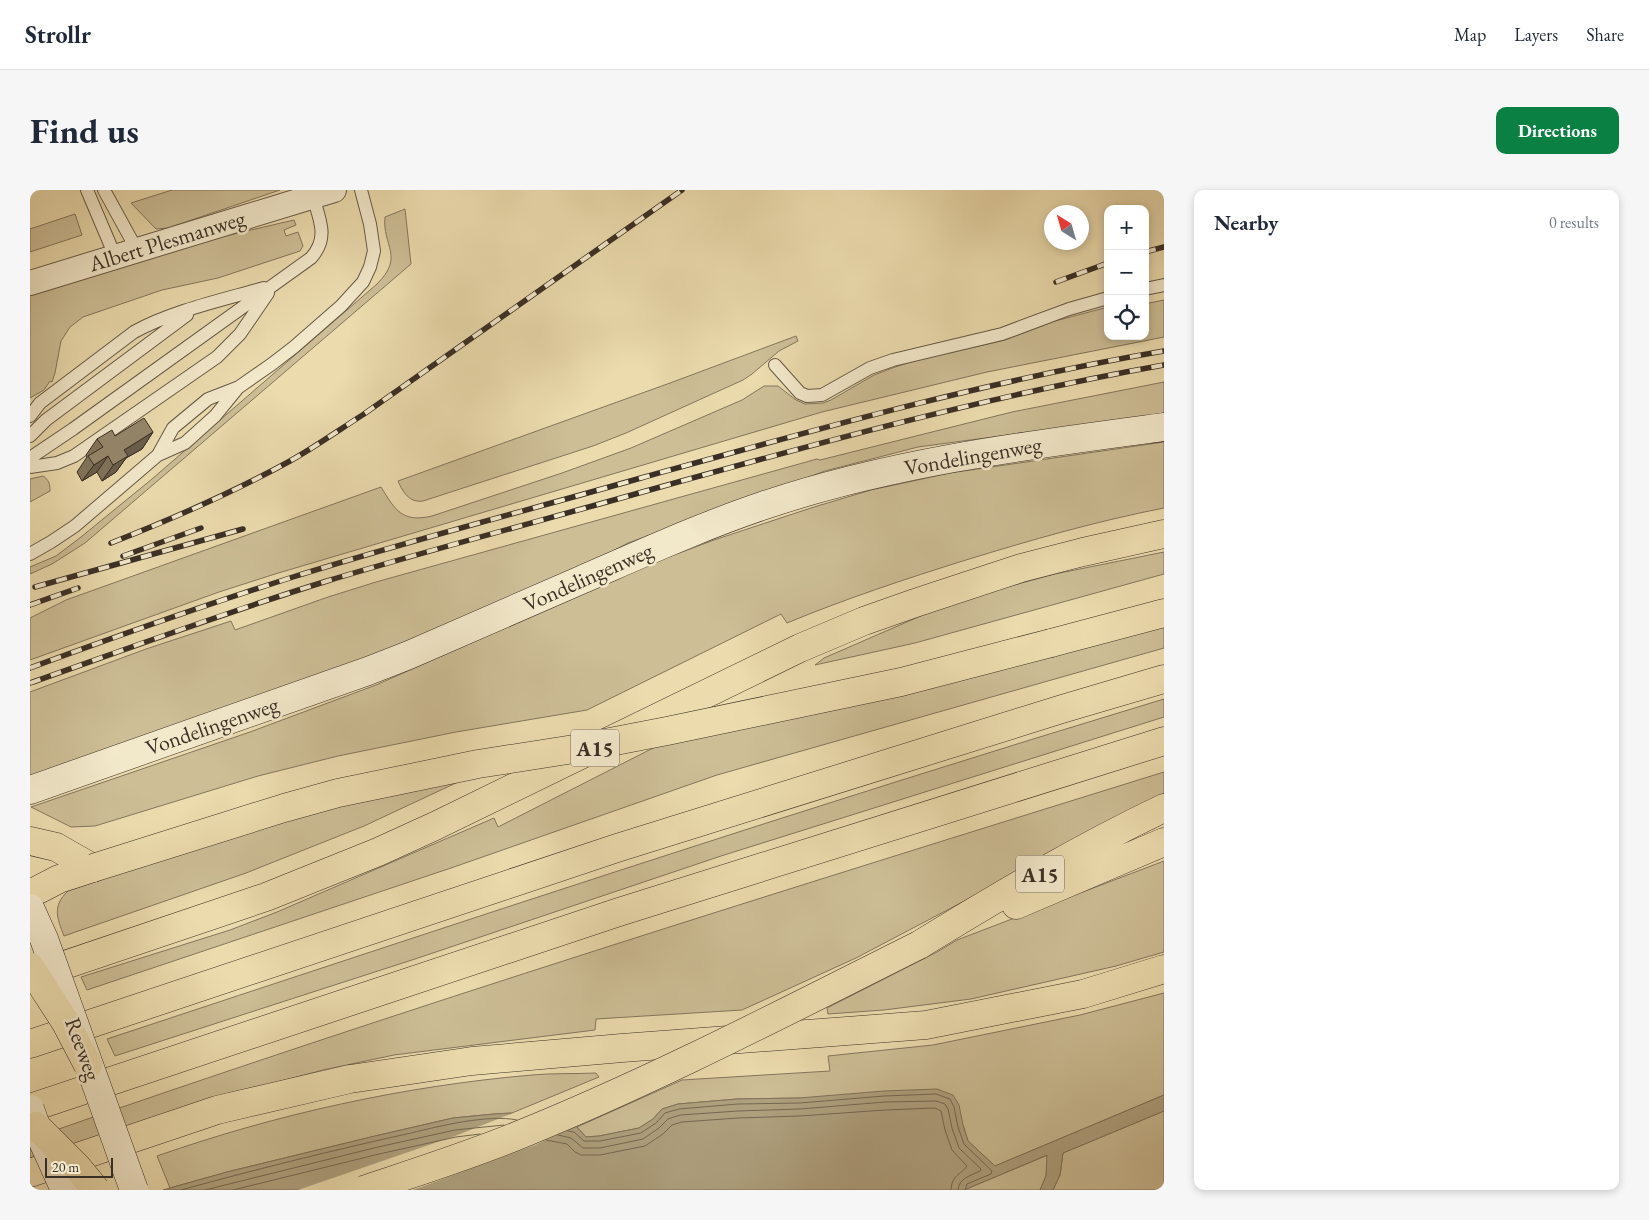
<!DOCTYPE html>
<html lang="en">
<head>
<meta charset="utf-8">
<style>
	body { margin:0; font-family:"EB Garamond",serif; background:#f6f6f7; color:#1f2937 }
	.controls { position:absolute; right:15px; top:15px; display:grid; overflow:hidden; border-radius:10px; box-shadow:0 2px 8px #0003 }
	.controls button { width:45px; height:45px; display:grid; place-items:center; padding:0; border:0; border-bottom:1px solid #e0e1e3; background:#fff; color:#1f2937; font:25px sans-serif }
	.compass { position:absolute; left:1014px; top:15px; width:45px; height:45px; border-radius:50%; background:#fff; box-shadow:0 2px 8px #0003; rotate:323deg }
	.scale { position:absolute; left:15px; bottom:12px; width:68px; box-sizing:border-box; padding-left:5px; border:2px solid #3a2f25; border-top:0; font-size:14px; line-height:18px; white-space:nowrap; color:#3a2f25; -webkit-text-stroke:4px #f2e8ca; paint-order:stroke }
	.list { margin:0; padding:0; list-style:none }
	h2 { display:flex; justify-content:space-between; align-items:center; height:65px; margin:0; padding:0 20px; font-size:21px }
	h2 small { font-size:16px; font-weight:400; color:#747a83 }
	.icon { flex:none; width:28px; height:28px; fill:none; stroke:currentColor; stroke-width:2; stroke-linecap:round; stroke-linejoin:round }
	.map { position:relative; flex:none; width:1134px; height:1000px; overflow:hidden; border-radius:10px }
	header { display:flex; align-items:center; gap:30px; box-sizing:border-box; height:70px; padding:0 25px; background:#fff; border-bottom:1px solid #e0e1e3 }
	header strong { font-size:24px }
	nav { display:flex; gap:28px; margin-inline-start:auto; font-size:18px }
	.intro { display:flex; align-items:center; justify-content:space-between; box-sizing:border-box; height:120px; padding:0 30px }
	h1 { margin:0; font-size:35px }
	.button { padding:12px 22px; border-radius:10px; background:#0b8043; color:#fff; font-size:18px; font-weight:700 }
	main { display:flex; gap:30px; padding:0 30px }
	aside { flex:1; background:#fff; border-radius:10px; box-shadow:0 2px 8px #0003 }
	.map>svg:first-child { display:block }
</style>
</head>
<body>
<header>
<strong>Strollr</strong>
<nav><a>Map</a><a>Layers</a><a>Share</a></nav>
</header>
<div class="intro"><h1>Find us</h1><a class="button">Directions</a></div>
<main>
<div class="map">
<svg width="1134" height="1000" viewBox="0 0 1134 1000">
	<rect width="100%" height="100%" fill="#ebdbad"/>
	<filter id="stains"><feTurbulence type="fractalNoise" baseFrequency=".004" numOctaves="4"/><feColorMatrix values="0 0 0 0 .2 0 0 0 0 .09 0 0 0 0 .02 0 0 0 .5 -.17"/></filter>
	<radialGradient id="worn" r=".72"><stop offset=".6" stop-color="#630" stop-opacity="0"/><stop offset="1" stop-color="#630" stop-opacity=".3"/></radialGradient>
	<path fill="#cdbe96" stroke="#84765e" d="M142,0H250L138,38L126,39L101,13Z
		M375,19L381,74L55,353L22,374L0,384V377L26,366L51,347L122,289L347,94C375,66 352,56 355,27Z
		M45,24L52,45L0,62V39Z
		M264,30L266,35L254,40L256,46L268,42L273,56L270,61L188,88L132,100L53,127L40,137L31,151L25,183L22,192L20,191L14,200L0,208V105L161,54Z
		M1134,110V147L957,182L792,222L245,384L189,402L0,470V428L36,410L351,297C365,320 372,333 402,326L532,283L601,258L712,210L734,196H748L766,210L775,214L793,213L801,210L844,185L865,177L887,170L975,150L1025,131L1078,117V146H1115V114Z
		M766,146L768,151L749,161L722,184L713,190L596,243L563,256L393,311C379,313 373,302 368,291L640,193Z
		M1134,192V224L888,257L795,281L598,353L523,392L287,489L0,586V502L116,459L201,431L205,440L298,407L346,392L787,269L790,270L982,222Z
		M1134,252V318C1067,331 1001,350 936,370C875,389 815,409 757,433L751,424L557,520L426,542L308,566L228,586L65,636L41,637L1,617L220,542L346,495L615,376L684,350L784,317L841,300L920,283Z
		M13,286C19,290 20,294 20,301L0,312V289Z
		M1134,362V384L885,453L785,475L794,468L925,411L1025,384Z
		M1134,429V458L687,585L421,678L57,800L51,787L200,740L247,722L464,628L468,637L629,555Z
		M1134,509V527L691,666L385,769L85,866L77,849C428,733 780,616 1134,509Z
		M1134,582V606L826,768L712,820L566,829L565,840L364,865L293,880L190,907L0,968V949C375,818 755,700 1134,582Z
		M443,585L334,636L216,683L34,746C27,728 22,716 38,701L216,640L330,610Z
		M1134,671V762L1086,776L941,809L854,820L798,824L797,818L907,762L927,750Z
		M1134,803V905L965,976L938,951L933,935L769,908L707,909L648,914L632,919L623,929L609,938L569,946L556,947L547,937L652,890L800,881L798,866L903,855L1050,825Z
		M566,883L569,887L482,923L464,924L423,928L345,946L197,982L140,998L127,966C247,924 374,896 502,885C523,883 545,884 566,883Z
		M1134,921V1000H1023L1030,985L1033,963Z
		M1018,965L1016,986L1010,1000H934Z"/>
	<path fill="#afa17f" stroke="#80735b" d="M907,899L923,905L929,915L933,935L938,951L965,976L1134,905V921L1033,963L1030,985L1023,1000H1010L1016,986L1017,965L934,1000H133L197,982L345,946L423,928L464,924L482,923L547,937L556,947L569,946L609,938L623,929L632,919L648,914L707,909L769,908L854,901Z"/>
	<path fill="#ebdbad" d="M486,922L548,935L505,955L383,1000H268L425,946Z"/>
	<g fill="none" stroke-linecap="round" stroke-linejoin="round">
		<path stroke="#746852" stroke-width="1" d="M538,941L544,942L554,951H570L611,943L626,933L635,923L649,919L708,914L770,913L854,906L906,904L920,909L924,917L928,937L934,954L962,981L961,984L937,994L935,1000
			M528,945L541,948L553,958H570L613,949L629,938L638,929L650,925L708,921L770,919L855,912L906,911L915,914L918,919L922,938L929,958L951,979L950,981C940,986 929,988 928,1000
			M516,950L537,954L545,962L551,965H570L615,956L633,944L642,935L652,932L708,928L770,926L855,920L905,918L911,921L915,940L922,960L937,976C930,986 922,984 921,1000
			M151,1000C227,979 304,960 381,943C410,936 458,924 487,930
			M175,1000L348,957L425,940L474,935
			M203,1000L349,964L426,947L450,944"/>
		<defs>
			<path id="lane" d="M57,0L85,66
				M74,0L107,60
				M1115,99L1134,95
				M745,175L770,203L777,206L792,205L840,178L863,170L972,144L1039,119L1078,108
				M0,226L10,213L104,142C142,121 192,110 234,98
				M0,246L16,230L157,125
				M128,265L143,238L178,209L209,197L242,174L264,157L311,116L333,92L340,77L344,61L340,34L331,0
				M0,268L43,239L281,68C299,48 290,30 283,7
				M0,277L27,273L44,266L187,167L210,144L238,103
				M0,364L21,352L45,336L128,265L155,253L185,226L207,199"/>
			<path id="street" d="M0,93L304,0"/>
			<path id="secondary" d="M0,600L338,481L379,465C437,440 494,415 551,390C611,364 670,337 732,316C862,272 999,255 1134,237"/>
			<path id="highway" d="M1021,453L1134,423
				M0,651L26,657L63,678
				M0,704L29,689L63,678
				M986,715L1134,652
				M889,755C969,706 1050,658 1134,618
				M2,786L236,707L348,662L405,636L770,458L834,431L885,413L991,378L1053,362L1134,344
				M0,854L587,658L1032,519L1134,489
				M0,918L589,722L1134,551
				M0,983L187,920L320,889L442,871L592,858L896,835L1053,804L1134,779"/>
		</defs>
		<use href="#lane" stroke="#665a47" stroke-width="14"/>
		<use href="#street" stroke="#665a47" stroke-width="26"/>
		<use href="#secondary" stroke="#3a2f25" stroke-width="29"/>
		<use href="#highway" stroke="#3a2f25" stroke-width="29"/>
		<use href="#lane" stroke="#f2e8ca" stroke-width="12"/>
		<use href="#street" stroke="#f2e8ca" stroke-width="24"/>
		<use href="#secondary" stroke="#f2e8ca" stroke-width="28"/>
		<use href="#highway" stroke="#ebdbad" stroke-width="28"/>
		<defs>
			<path id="rail" d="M1115,62L1134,57
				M1026,92L1078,73
				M81,353C142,329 202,303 260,271C285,257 309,240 334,224L652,0
				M93,366L171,338
				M5,397L213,339
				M0,415L48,398
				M0,478C87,446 175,415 263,387C378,351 495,321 611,288C784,240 957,191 1134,161
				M0,493C99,458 197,422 297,391C403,359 510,331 616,301C788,253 959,206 1134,175"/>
		</defs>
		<use href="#rail" stroke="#3a2f25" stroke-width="5.5"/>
		<use href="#rail" stroke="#f2e8ca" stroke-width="4" stroke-dasharray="11" stroke-linecap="butt"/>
		<defs>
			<path id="secondary-bridge" d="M0,718L14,749L104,1000
				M0,919L6,936L35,1000"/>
			<path id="highway-bridge" d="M63,678L254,618L308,603L448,574L544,559L637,541L871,492L1021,453
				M0,777L36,833L58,875
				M6,936L47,977L66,1000
				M333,1000C387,982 441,965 494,943C629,888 759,820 889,755"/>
		</defs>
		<use href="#secondary-bridge" stroke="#3a2f25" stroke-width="29" stroke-linecap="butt"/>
		<use href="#highway-bridge" stroke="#3a2f25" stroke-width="29" stroke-linecap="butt"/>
		<use href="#secondary-bridge" stroke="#f2e8ca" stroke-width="28"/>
		<use href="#highway-bridge" stroke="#ebdbad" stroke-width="28"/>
	</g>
	<path fill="#81755d" stroke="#3a2f25" d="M123,242L112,259L96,268L86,282L72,291L67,282L52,291L47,282L57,267L56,265L67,249L85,246Z"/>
	<path fill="#695f4c" stroke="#3a2f25" d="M123,242L112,259L96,268L86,282L72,291L94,260Z
		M78,266L67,282L52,291L64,275Z"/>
	<path fill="#96886c" stroke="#3a2f25" d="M114,228L123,242L94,260L98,266L83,275L78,266L64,275L58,266L73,257L67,249L82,240L85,246Z"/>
	<g text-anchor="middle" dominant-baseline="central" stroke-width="5" stroke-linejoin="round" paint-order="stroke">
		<g fill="#f2e8ca" stroke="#716656" stroke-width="1">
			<rect x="541" y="539.5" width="48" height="37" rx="4"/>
			<rect x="986" y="665.5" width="48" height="37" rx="4"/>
		</g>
		<g font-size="21" font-weight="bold" fill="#3a2f25">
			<text x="565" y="558">A15</text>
			<text x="1010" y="684">A15</text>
		</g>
		<g font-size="22" fill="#3a2f25" stroke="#f2e8ca">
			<text transform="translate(137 51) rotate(-17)">Albert Plesmanweg</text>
			<text transform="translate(943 266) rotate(-10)">Vondelingenweg</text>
			<text transform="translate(558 387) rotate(-24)">Vondelingenweg</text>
			<text transform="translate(182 536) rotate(-19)">Vondelingenweg</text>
			<text transform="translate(53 859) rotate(70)">Reeweg</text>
		</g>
	</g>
	<rect width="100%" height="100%" filter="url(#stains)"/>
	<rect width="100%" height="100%" fill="url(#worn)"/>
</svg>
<div class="controls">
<button>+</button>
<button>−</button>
<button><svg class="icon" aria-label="locate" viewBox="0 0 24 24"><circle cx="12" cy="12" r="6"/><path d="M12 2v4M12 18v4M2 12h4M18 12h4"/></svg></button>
</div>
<svg class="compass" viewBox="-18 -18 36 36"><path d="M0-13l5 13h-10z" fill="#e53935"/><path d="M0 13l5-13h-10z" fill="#747a83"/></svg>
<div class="scale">20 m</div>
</div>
<aside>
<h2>Nearby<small>0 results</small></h2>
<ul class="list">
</ul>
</aside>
</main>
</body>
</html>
